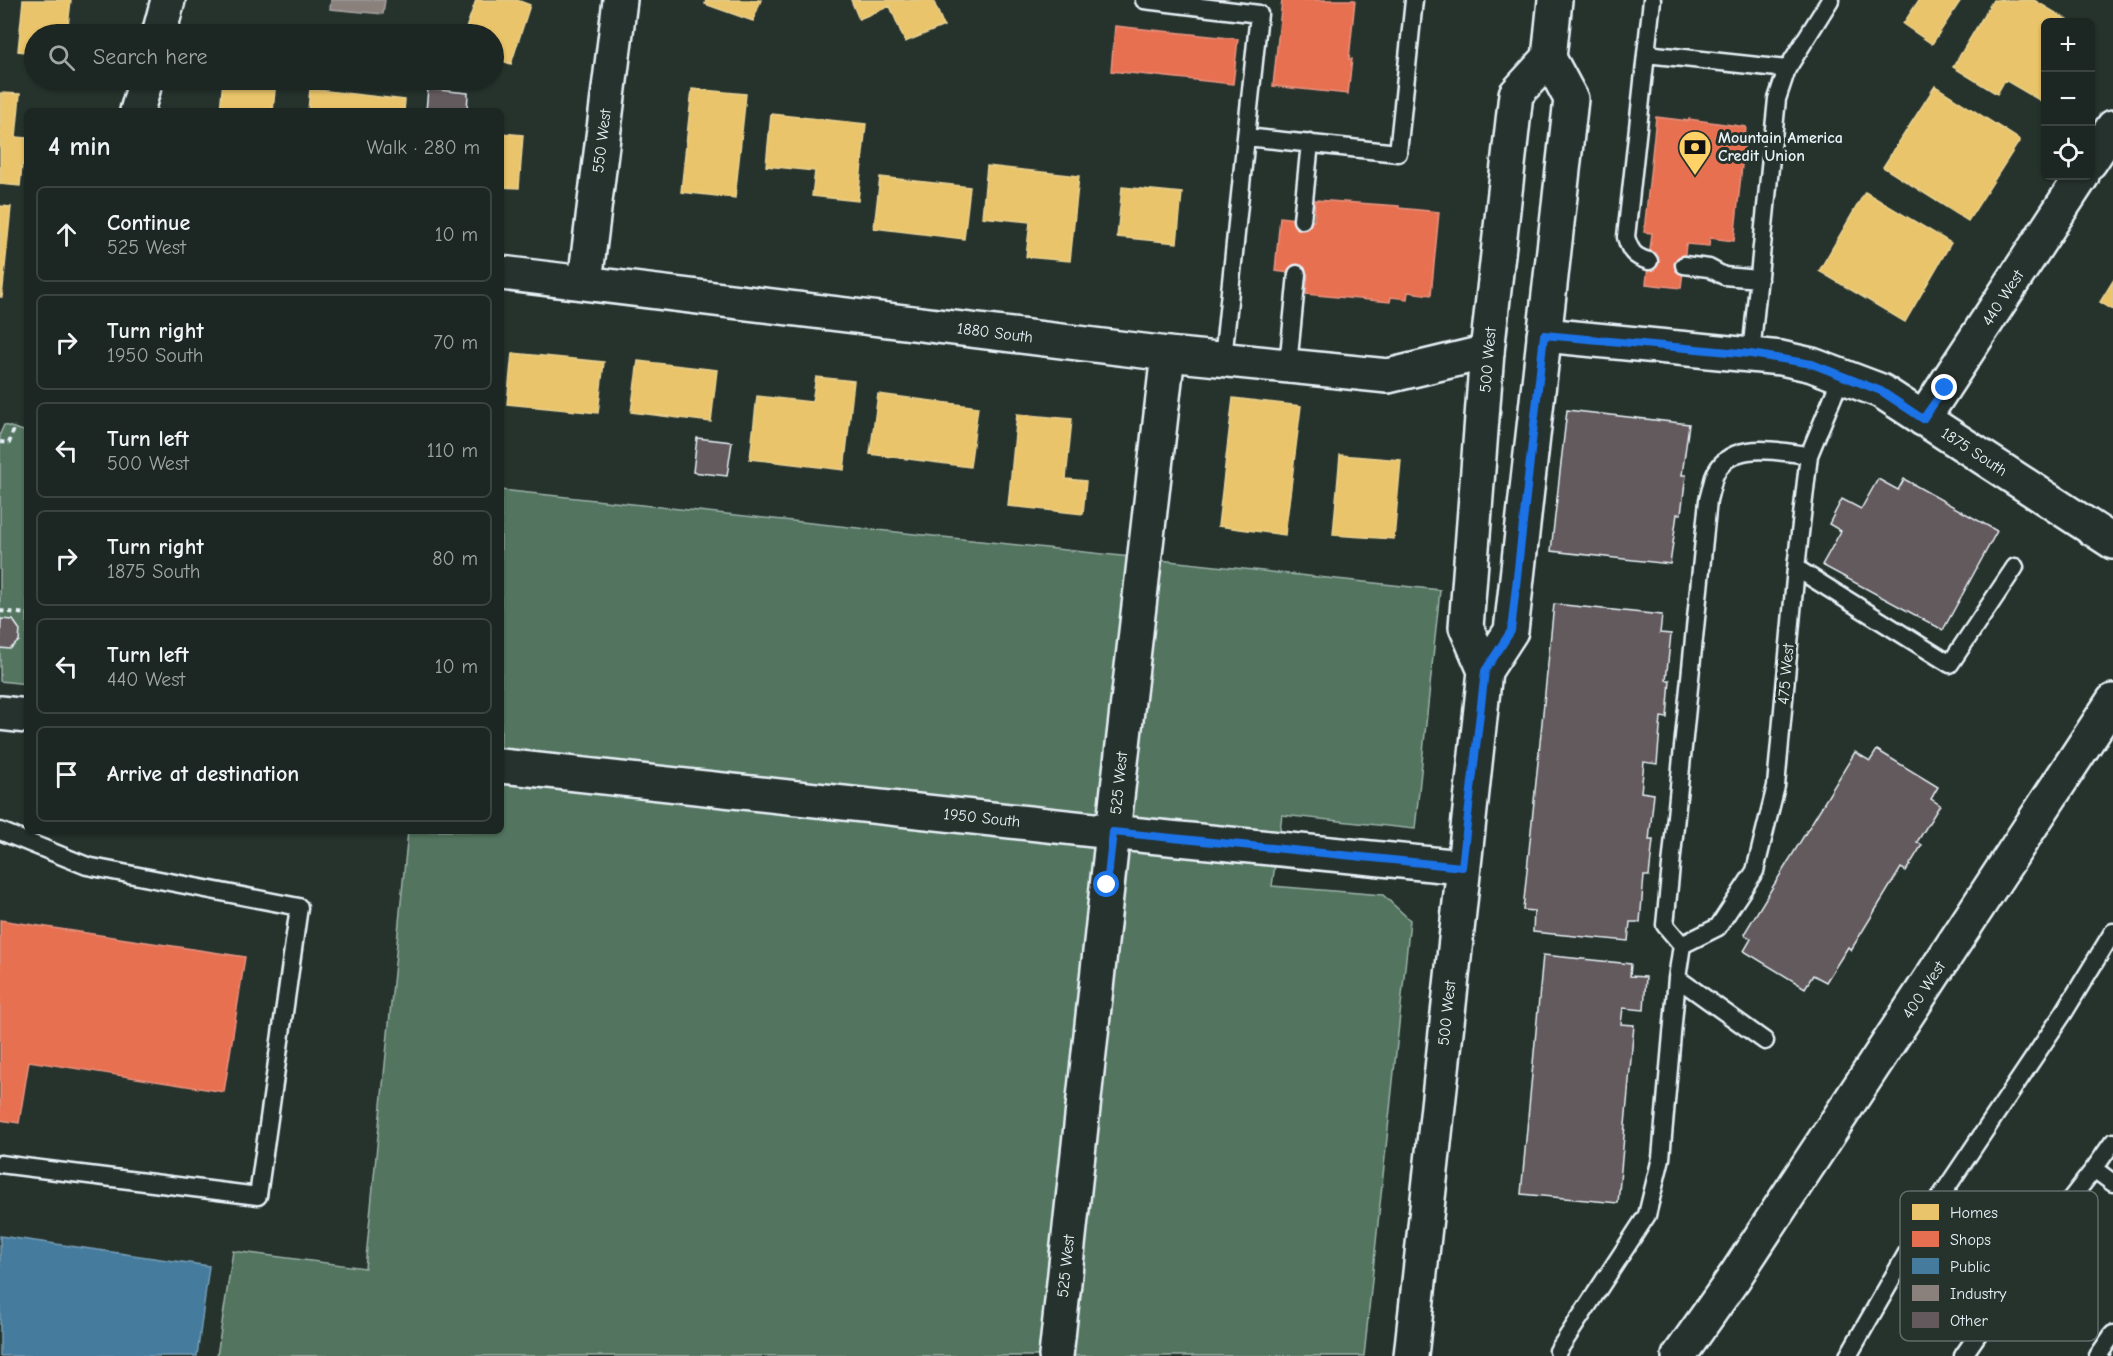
<!DOCTYPE html>
<html lang="en">
<head>
<meta charset="utf-8">
<style>
	body { margin:0; font-family:"Comic Neue",sans-serif; background:#29322f; color:#f1f3f6 }
	.controls { position:absolute; right:18px; top:18px; display:grid; overflow:hidden; border-radius:9px; box-shadow:0 2px 4px #0004 }
	.controls button { width:54px; height:54px; display:grid; place-items:center; padding:0; border:0; border-bottom:2px solid #3a4340; background:#1c2622; color:#f1f3f6; font:30px sans-serif }
	.stop { position:absolute; width:18px; height:18px; margin:-14px; border:4px solid #1a73e8; border-radius:50%; background:#fff }
	.stop.end { background:#1a73e8; border-color:#fff; box-shadow:0 2px 6px #0008 }
	.list { margin:0; padding:0; list-style:none }
	h2 { display:flex; justify-content:space-between; align-items:center; height:78px; margin:0; padding:0 24px; font-size:26px }
	h2 small { font-size:20px; font-weight:400; color:#a0a5a5 }
	.list li { display:grid; grid-template-columns:39px 1fr auto; gap:18px; align-items:center; box-sizing:border-box; height:96px; margin:0 12px 12px; padding:0 12px; border:2px solid #3a4340; border-radius:9px }
	.list b { display:block; font-size:22px; white-space:nowrap }
	.list p { margin:0; font-size:20px; white-space:nowrap; color:#a0a5a5 }
	.list em { font-size:20px; font-style:normal; color:#a0a5a5 }
	.icon { flex:none; width:33px; height:33px; fill:none; stroke:currentColor; stroke-width:2; stroke-linecap:round; stroke-linejoin:round }
	.map { position:relative; flex:none; width:2113px; height:1356px; overflow:hidden }
	.search { position:absolute; background:#1c2622; box-shadow:0 2px 4px #0004; left:24px; top:24px; width:480px; height:66px; display:flex; align-items:center; gap:15px; box-sizing:border-box; padding:0 21px; border-radius:33px; color:#a0a5a5; font-size:22px }
	.panel { position:absolute; background:#1c2622; box-shadow:0 2px 4px #0004; left:24px; top:108px; width:480px; height:726px; border-radius:9px }
	.map>svg:first-child { display:block }
</style>
</head>
<body>
<div class="map">
<svg width="2113" height="1356" viewBox="0 0 2113 1356">
	<rect width="100%" height="100%" fill="#26332d"/>
	<filter id="ink" filterUnits="userSpaceOnUse"><feTurbulence type="fractalNoise" baseFrequency=".0167" numOctaves="2"/><feDisplacementMap in="SourceGraphic" scale="12" xChannelSelector="R" yChannelSelector="G"/><feConvolveMatrix kernelMatrix="1 2 1 2 8 2 1 2 1" color-interpolation-filters="sRGB"/></filter>
	<g filter="url(#ink)">
		<path fill="#52745e" stroke="#9db2ab" stroke-width="1.5" d="M4,425L27,432V684L0,681V434Z
			M501,490L1440,590L1415,829L1282,815L1272,886L1383,895L1410,920L1364,1356H217L233,1251L365,1268L408,831H501Z"/>
		<path fill="#e9c46a" stroke="#e9d295" stroke-width="1.5" d="M23,0H71L67,34H34V53L18,51Z
			M476,0H517L530,5L511,64L494,58V34H464Z
			M706,0H761L753,21L705,4Z
			M851,0H933L944,26L905,42L890,6L859,19Z
			M1919,0H1961L1932,44L1903,24Z
			M1993,0H2034L2071,22H2046V104L2005,80L1997,94L1953,67Z
			M223,80H276L273,111H220Z
			M1935,86L2020,140L1968,221L1883,167Z
			M310,89L405,100L404,111H308Z
			M692,89L746,94L735,198L681,192Z
			M0,93L20,94L16,137L27,138V165H22L20,186L0,184Z
			M771,114L866,124L858,201L812,196L815,171L766,166Z
			M501,133L523,135L519,188L501,187Z
			M987,166L1079,176L1070,261L1026,257L1030,222L982,217Z
			M880,177L970,187L964,239L874,228Z
			M1122,187L1182,193L1177,243L1117,237Z
			M1865,192L1951,243L1905,322L1819,271Z
			M0,206L11,207L2,297H0Z
			M2113,281V310L2100,302Z
			M512,353L604,362L598,413L507,404Z
			M638,361L717,370L711,422L631,412Z
			M816,377L854,381L844,470L750,459L757,396L812,402Z
			M878,394L978,407L970,467L870,454Z
			M1233,398L1301,406L1285,535L1218,526Z
			M1017,414L1072,419L1066,479L1086,481L1083,514L1008,506Z
			M1340,455L1401,460L1394,539L1333,535Z"/>
		<path fill="#e76f51" stroke="#e79683" stroke-width="1.5" d="M1282,0H1355L1349,59H1352L1348,94L1273,86Z
			M1115,26L1238,39L1233,84L1111,71Z
			M1656,117L1689,121V119L1746,127L1734,241L1710,238L1709,246L1686,244L1681,288L1646,284L1652,233L1644,232Z
			M1315,200L1399,206V208L1439,212L1431,295L1408,292L1407,299L1391,297L1390,302L1306,294L1308,275L1275,271L1280,217L1314,221Z
			M0,920L245,957L224,1092L29,1061L19,1123L0,1120Z"/>
		<path fill="#457b9d" stroke="#769eb8" stroke-width="1.5" d="M0,1236L209,1266L197,1356H0Z"/>
		<path fill="#8a817c" stroke="#a6a3a1" stroke-width="1.5" d="M331,0H385L383,14L330,9Z"/>
		<path fill="#645a5d" stroke="#e8f1f8" stroke-width="1.5" d="M428,89L468,93L467,111H426Z
			M1567,410L1689,424L1682,475H1686L1681,514H1677L1670,564L1551,551Z
			M697,438L732,442L727,476L693,472Z
			M1878,479L1898,490L1904,479L1997,531L1943,630L1822,565L1841,531L1829,524L1842,499L1861,509Z
			M1554,604L1662,615L1660,633L1671,634L1666,680H1670L1667,718L1661,717L1657,764L1644,762L1641,792L1654,794L1649,840H1653L1649,876H1644L1640,922H1630L1628,941L1533,932L1534,911L1523,910Z
			M1,619L13,620L20,630L19,641L10,649L0,648Z
			M1877,750L1938,787L1931,799L1940,805L1917,842L1922,845L1906,871L1901,868L1851,950L1848,947L1826,982L1813,975L1805,988L1744,951L1751,939L1744,934L1855,752L1870,761Z
			M1543,955L1631,964L1630,976L1646,977L1644,1010L1623,1008L1621,1024L1634,1025L1618,1203L1521,1194Z"/>
		<g fill="none" stroke-linecap="round" stroke-linejoin="round">
			<defs>
				<path id="lane" d="M1144,0L1259,14L1246,137
					M1652,0L1646,54L1787,69
					M1646,54L1626,237C1630,251 1634,257 1649,261
					M1302,220L1310,143
					M1684,265L1709,268L1724,276L1759,279
					M1751,354L1777,99L1787,69L1830,0
					M1223,359L1246,137L1398,153L1414,0
					M1288,366L1297,274
					M1796,568L1950,664L2015,567
					M0,831L87,866L299,907L258,1196L0,1164
					M1682,945L1718,927L1755,871L1776,786L1796,568L1809,455L1842,375
					M1677,978L1765,1041
					M2113,1142L2094,1169L2113,1183
					M1558,1351L1647,1215L1661,1158L1677,978L1682,945L1665,925L1708,500C1710,493 1712,484 1714,477C1729,438 1778,452 1809,455
					M1848,1356L1931,1211L2063,1014L2113,932
					M1963,1356L2070,1200L2094,1169
					M2098,1356L2113,1334"/>
				<path id="street" d="M159,34L168,0
					M137,111L146,80
					M2090,162L2113,127
					M501,273L1168,354L1388,376L1487,352
					M585,282L620,0
					M1923,419L2082,176
					M1056,1356L1113,832L1168,354"/>
				<path id="secondary" d="M1544,335L1781,358L1812,365L1881,391L2113,542
					M0,713L27,716
					M501,766L1149,836L1462,867
					M1734,1278L2113,701"/>
				<path id="primary" d="M1485,671L1466,627L1487,352L1516,94L1549,58
					M1411,1356L1485,671L1511,631L1571,99L1549,58L1555,0
					M1679,1356L1734,1278"/>
			</defs>
			<use href="#lane" stroke="#e8f1f8" stroke-width="21"/>
			<use href="#street" stroke="#e8f1f8" stroke-width="38"/>
			<use href="#secondary" stroke="#e8f1f8" stroke-width="38"/>
			<use href="#primary" stroke="#e8f1f8" stroke-width="38"/>
			<path stroke="#e8f1f8" stroke-width="4" stroke-dasharray="4.5 4.5" stroke-linecap="butt" d="M0,442L9,443L15,426
				M0,611L27,614"/>
			<use href="#lane" stroke="#26332d" stroke-width="16"/>
			<use href="#street" stroke="#26332d" stroke-width="33"/>
			<use href="#secondary" stroke="#26332d" stroke-width="33"/>
			<use href="#primary" stroke="#26332d" stroke-width="33"/>
		</g>
	</g>
	<g fill="none" stroke-linecap="round" stroke-linejoin="round" filter="url(#ink)">
		<path stroke="#1a73e8" stroke-width="8" d="M1107,885L1113,832L1462,867L1485,671L1511,631L1544,335L1751,354L1812,364L1881,391L1923,419L1945,388"/>
	</g>
	<defs>
		<symbol id="bank-pin" viewBox="-11 -11 22 30"><path d="M0 17L-7.5 6A9.5 9.5 0 1 1 7.5 6Z" fill="#ffd166" stroke="#26332d"/><path d="M-6-4H6V4H-6ZM0-2.3a2.3 2.3 0 1 0 0 4.6a2.3 2.3 0 1 0 0-4.6Z" fill="#111"/></symbol>
	</defs>
	<g fill-rule="evenodd">
		<use href="#bank-pin" x="1676" y="128" width="38" height="52"/>
	</g>
	<g text-anchor="middle" dominant-baseline="central" stroke-width="6" stroke-linejoin="round" paint-order="stroke">
		<g font-size="16" font-weight="bold" fill="#e8f1f8" stroke="#26332d" text-anchor="start">
			<text x="1718" y="138">Mountain America<tspan x="1718" dy="18">Credit Union</tspan></text>
		</g>
		<g font-size="16" fill="#e8f1f8" stroke="#26332d">
			<text transform="translate(602 141) rotate(-83)">550 West</text>
			<text transform="translate(2003 298) rotate(-57)">440 West</text>
			<text transform="translate(995 333) rotate(7)">1880 South</text>
			<text transform="translate(1488 360) rotate(-85)">500 West</text>
			<text transform="translate(1974 452) rotate(33)">1875 South</text>
			<text transform="translate(1786 674) rotate(-85)">475 West</text>
			<text transform="translate(1119 783) rotate(-84)">525 West</text>
			<text transform="translate(982 818) rotate(6)">1950 South</text>
			<text transform="translate(1924 990) rotate(-57)">400 West</text>
			<text transform="translate(1447 1013) rotate(-84)">500 West</text>
			<text transform="translate(1066 1266) rotate(-84)">525 West</text>
		</g>
	</g>
	<rect x="1900" y="1191" width="198" height="150" rx="9" fill="#26332d" stroke="#606c6a" stroke-width="1.5"/>
	<rect x="1912" y="1204" width="27" height="16" fill="#e9c46a"/>
	<rect x="1912" y="1231" width="27" height="16" fill="#e76f51"/>
	<rect x="1912" y="1258" width="27" height="16" fill="#457b9d"/>
	<rect x="1912" y="1285" width="27" height="16" fill="#8a817c"/>
	<rect x="1912" y="1312" width="27" height="16" fill="#645a5d"/>
	<g font-size="16" fill="#e8f1f8">
		<text x="1950" y="1218">Homes</text>
		<text x="1950" y="1245">Shops</text>
		<text x="1950" y="1272">Public</text>
		<text x="1950" y="1299">Industry</text>
		<text x="1950" y="1326">Other</text>
	</g>
</svg>
<div class="controls">
<button>+</button>
<button>−</button>
<button><svg class="icon" aria-label="locate" viewBox="0 0 24 24"><circle cx="12" cy="12" r="6"/><path d="M12 2v4M12 18v4M2 12h4M18 12h4"/></svg></button>
</div>
<div class="stop" style="left:1107px;top:885px"></div>
<div class="stop end" style="left:1945px;top:388px"></div>
<div class="search"><svg class="icon" aria-label="search" viewBox="0 0 24 24"><circle cx="10" cy="10" r="6"/><path d="M15 15l6 6"/></svg>Search here</div>
<section class="panel">
<h2>4 min<small>Walk · 280 m</small></h2>
<ul class="list">
<li><svg class="icon" aria-label="ahead" viewBox="0 0 24 24"><path d="M12 20V5M6 11l6-6 6 6"/></svg><div><b>Continue</b><p>525 West</p></div><em>10 m</em></li>
<li><svg class="icon" aria-label="right" viewBox="0 0 24 24"><path d="M7 20v-9h11M14 6l5 5-5 5"/></svg><div><b>Turn right</b><p>1950 South</p></div><em>70 m</em></li>
<li><svg class="icon" aria-label="left" viewBox="0 0 24 24"><path d="M17 20v-9H6M10 6l-5 5 5 5"/></svg><div><b>Turn left</b><p>500 West</p></div><em>110 m</em></li>
<li><svg class="icon" aria-label="right" viewBox="0 0 24 24"><path d="M7 20v-9h11M14 6l5 5-5 5"/></svg><div><b>Turn right</b><p>1875 South</p></div><em>80 m</em></li>
<li><svg class="icon" aria-label="left" viewBox="0 0 24 24"><path d="M17 20v-9H6M10 6l-5 5 5 5"/></svg><div><b>Turn left</b><p>440 West</p></div><em>10 m</em></li>
<li><svg class="icon" aria-label="arrive" viewBox="0 0 24 24"><path d="M6 21V4h12l-3 4 3 4H6"/></svg><div><b>Arrive at destination</b></div></li>
</ul>
</section>
</div>
</body>
</html>
